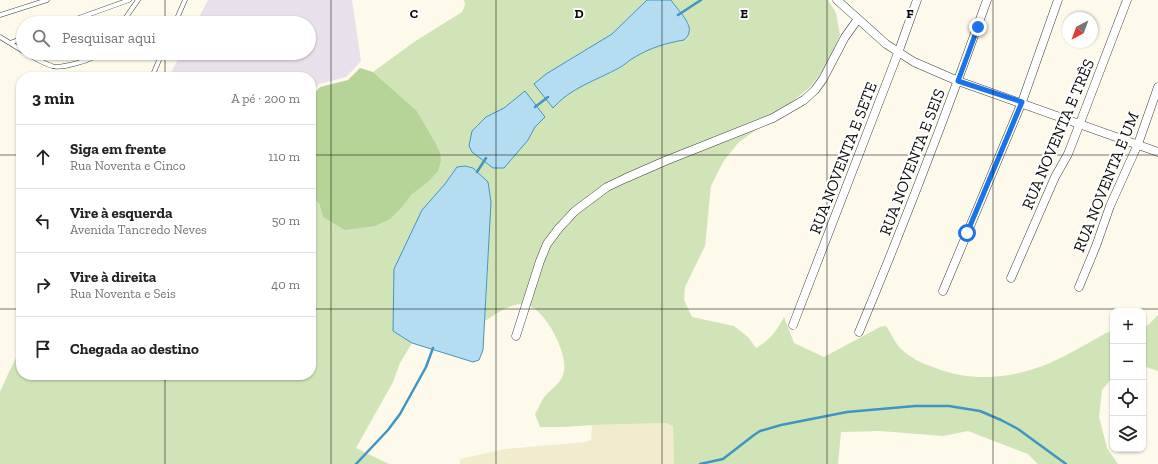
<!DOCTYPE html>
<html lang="pt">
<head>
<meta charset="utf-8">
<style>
	body { margin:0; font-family:"Zilla Slab",serif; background:#f6f6f6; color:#222 }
	.controls { position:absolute; right:12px; bottom:12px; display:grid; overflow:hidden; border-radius:8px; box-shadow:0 1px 3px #0004 }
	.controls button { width:36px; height:36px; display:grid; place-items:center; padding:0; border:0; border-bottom:1px solid #e0e0e0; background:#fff; color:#222; font:20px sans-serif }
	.compass { position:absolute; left:1062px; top:12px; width:36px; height:36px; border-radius:50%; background:#fff; box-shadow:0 1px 3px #0004; rotate:221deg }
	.stop { position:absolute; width:12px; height:12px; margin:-9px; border:3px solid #1a73e8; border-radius:50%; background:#fff }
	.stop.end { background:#1a73e8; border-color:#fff; box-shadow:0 1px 4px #0008 }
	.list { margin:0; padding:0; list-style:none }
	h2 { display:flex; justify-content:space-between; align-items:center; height:52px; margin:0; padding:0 16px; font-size:17px }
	h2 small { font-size:13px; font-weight:400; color:#767676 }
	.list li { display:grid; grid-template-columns:26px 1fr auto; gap:12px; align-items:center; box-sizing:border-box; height:64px; padding:0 16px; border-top:1px solid #e0e0e0 }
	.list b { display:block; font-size:15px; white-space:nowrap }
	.list p { margin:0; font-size:13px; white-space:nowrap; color:#767676 }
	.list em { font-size:13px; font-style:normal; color:#767676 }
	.icon { flex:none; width:22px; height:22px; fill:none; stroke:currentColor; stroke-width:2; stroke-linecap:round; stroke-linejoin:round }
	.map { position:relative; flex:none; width:1158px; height:464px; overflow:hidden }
	.search { position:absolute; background:#fff; box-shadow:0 1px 3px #0004; left:16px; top:16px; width:300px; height:44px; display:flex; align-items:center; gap:10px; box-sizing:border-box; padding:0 14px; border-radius:22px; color:#767676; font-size:15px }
	.panel { position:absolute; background:#fff; box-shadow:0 1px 3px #0004; left:16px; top:72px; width:300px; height:308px; border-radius:16px }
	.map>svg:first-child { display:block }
</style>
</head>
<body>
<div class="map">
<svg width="1158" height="464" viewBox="0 0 1158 464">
	<rect width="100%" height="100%" fill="#fdf9eb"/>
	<path fill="#e8e0ea" d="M208,0H352L361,61L346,77L319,84L311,93V77H169L181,53H309V23H196Z"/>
	<path fill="#f1eccd" d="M666,423L673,425L674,464H460V459L505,449L585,442L591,440L592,425Z"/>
	<path fill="#d1e4b8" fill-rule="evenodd" d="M464,0H647L612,34L546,74L553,108C570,88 597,80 620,68C625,65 629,60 635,57C650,48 666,43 684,40L689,24L676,8L671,0H828L836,13L840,35L828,64L810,87L768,121L738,143L723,162L711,186L705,246L685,287L684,300L692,317L734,326L748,337L756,348C771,339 776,332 784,317L794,343L824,357L880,327L886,326C891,333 895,343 901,349C911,358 921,363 933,367C972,383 1013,379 1052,362C1070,354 1088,343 1106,333L1113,331V377L1102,390L1099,417L1107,448L1118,464H1038L1028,454L968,431L943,436L880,431L841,432L838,464H674L673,426L666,423L592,425L564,427H540L535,414C539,408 541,400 546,395C554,386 561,384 564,371C568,353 544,306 524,304C510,303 496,314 485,321L491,202L489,188L488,182L473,168L469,166L457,168L445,184L393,331L412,343L400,363L393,382L356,448L389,464H0V392L9,372L21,348V375H311V199L319,203L323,217L403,206L412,194L435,142L417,111L373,72L414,42L462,12L465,5ZM512,102L545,117L535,127L528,140L504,168L475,127L486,118L504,108Z
		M1158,315V371L1143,366V326L1148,325Z"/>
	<path fill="#b6d498" d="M360,68L373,72L417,111L435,142L440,153L441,160L438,171L429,181L412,194L403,206L390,219L375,226L345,230L323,217L319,203L311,199V97L320,87L348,80Z"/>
	<path fill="#b4ddf1" stroke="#4195c2" d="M647,0H671C676,8 692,23 689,32C689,35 686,38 684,40C666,43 650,48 635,57C629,60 625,65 619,68C597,80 570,88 553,108L534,84L546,74L612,34Z
		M525,91L545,117L535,127L528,140L504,168H493L472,152L469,146L472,131L486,117L504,108Z
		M465,166L473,168L488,182L491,202L483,350L479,360L473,362L412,343L393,331L394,269L422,210L445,184L457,167Z"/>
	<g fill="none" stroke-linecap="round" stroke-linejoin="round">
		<path stroke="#4195c2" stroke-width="2.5" d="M678,15L701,0
			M535,107L548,97
			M477,172L486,158
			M356,464L388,430L400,414L426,367L433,348
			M700,464L723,459L754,435L760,431L781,425L847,412L915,406H949L980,411L1001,420L1018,429L1066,464"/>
		<defs>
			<path id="lane" d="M0,15L47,0
				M65,23L129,0
				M122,23L138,0
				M175,23L185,0
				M0,37L23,51
				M10,43L23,38
				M27,53C34,58 43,63 52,66C60,69 94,60 99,53
				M152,77L162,53"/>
			<path id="street" d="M837,0L886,44L914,62L958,81L1158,152
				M1011,278L1055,177L1068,154L1080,123L1127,0
				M1079,287L1096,246L1110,206L1138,144L1158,87
				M943,291L1022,102L1058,0
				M793,325L898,53L917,0
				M859,332C905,222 947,112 987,0
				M516,336L540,261L547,244L559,228L575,211L607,187L626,178L665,161L773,118L804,100L815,90L823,79L845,37L858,19"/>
		</defs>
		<use href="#lane" stroke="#3e3e3e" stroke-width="5"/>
		<use href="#street" stroke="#3e3e3e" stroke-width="9"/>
		<use href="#lane" stroke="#fff" stroke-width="4"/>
		<use href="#street" stroke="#fff" stroke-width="8"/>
	</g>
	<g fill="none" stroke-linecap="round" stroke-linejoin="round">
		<path stroke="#1a73e8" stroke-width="5" d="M967,233L1022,102L958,81L978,27"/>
	</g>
	<path fill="none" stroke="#0b0b0b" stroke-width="1" stroke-opacity="0.55" d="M165,0V23M331,0V464M496,0V464M662,0V464M827,0V464M993,0V464M165,53V77M0,155H21M311,155H1158M0,309H21M311,309H1158M165,375V464"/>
	<g text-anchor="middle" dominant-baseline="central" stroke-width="4" stroke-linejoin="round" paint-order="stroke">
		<g font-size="16" fill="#0b0b0b" stroke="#fff">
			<text transform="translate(1058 134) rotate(-67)">RUA NOVENTA E TRÊS</text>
			<text transform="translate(843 158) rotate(-69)">RUA NOVENTA E SETE</text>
			<text transform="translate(912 162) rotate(-69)">RUA NOVENTA E SEIS</text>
			<text transform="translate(1106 182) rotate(-68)">RUA NOVENTA E UM</text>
		</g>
	</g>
	<g font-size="13" text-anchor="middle" font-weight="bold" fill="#0b0b0b" stroke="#fff" stroke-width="4" stroke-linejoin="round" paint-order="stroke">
		<text x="414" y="18">C</text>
		<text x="579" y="18">D</text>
		<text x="744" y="18">E</text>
		<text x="910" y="18">F</text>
	</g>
</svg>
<div class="controls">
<button>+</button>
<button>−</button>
<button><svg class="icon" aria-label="locate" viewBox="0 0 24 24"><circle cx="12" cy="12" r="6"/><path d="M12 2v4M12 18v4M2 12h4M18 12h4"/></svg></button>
<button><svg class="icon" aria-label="layers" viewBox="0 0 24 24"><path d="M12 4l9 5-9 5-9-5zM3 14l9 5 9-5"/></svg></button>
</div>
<svg class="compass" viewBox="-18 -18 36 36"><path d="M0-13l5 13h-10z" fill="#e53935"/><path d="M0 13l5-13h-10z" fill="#767676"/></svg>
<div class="stop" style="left:967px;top:233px"></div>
<div class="stop end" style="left:978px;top:27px"></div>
<div class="search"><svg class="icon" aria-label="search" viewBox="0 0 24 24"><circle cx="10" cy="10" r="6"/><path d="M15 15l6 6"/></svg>Pesquisar aqui</div>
<section class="panel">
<h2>3 min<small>A pé · 200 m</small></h2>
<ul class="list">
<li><svg class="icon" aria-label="ahead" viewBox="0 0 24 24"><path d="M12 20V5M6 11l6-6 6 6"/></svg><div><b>Siga em frente</b><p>Rua Noventa e Cinco</p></div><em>110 m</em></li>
<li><svg class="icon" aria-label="left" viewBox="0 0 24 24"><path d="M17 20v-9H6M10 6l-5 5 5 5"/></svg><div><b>Vire à esquerda</b><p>Avenida Tancredo Neves</p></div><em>50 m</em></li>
<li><svg class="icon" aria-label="right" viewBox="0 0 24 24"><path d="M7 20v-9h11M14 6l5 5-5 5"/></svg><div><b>Vire à direita</b><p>Rua Noventa e Seis</p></div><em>40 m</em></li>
<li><svg class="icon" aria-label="arrive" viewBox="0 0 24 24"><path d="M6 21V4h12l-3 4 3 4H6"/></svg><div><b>Chegada ao destino</b></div></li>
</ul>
</section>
</div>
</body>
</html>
